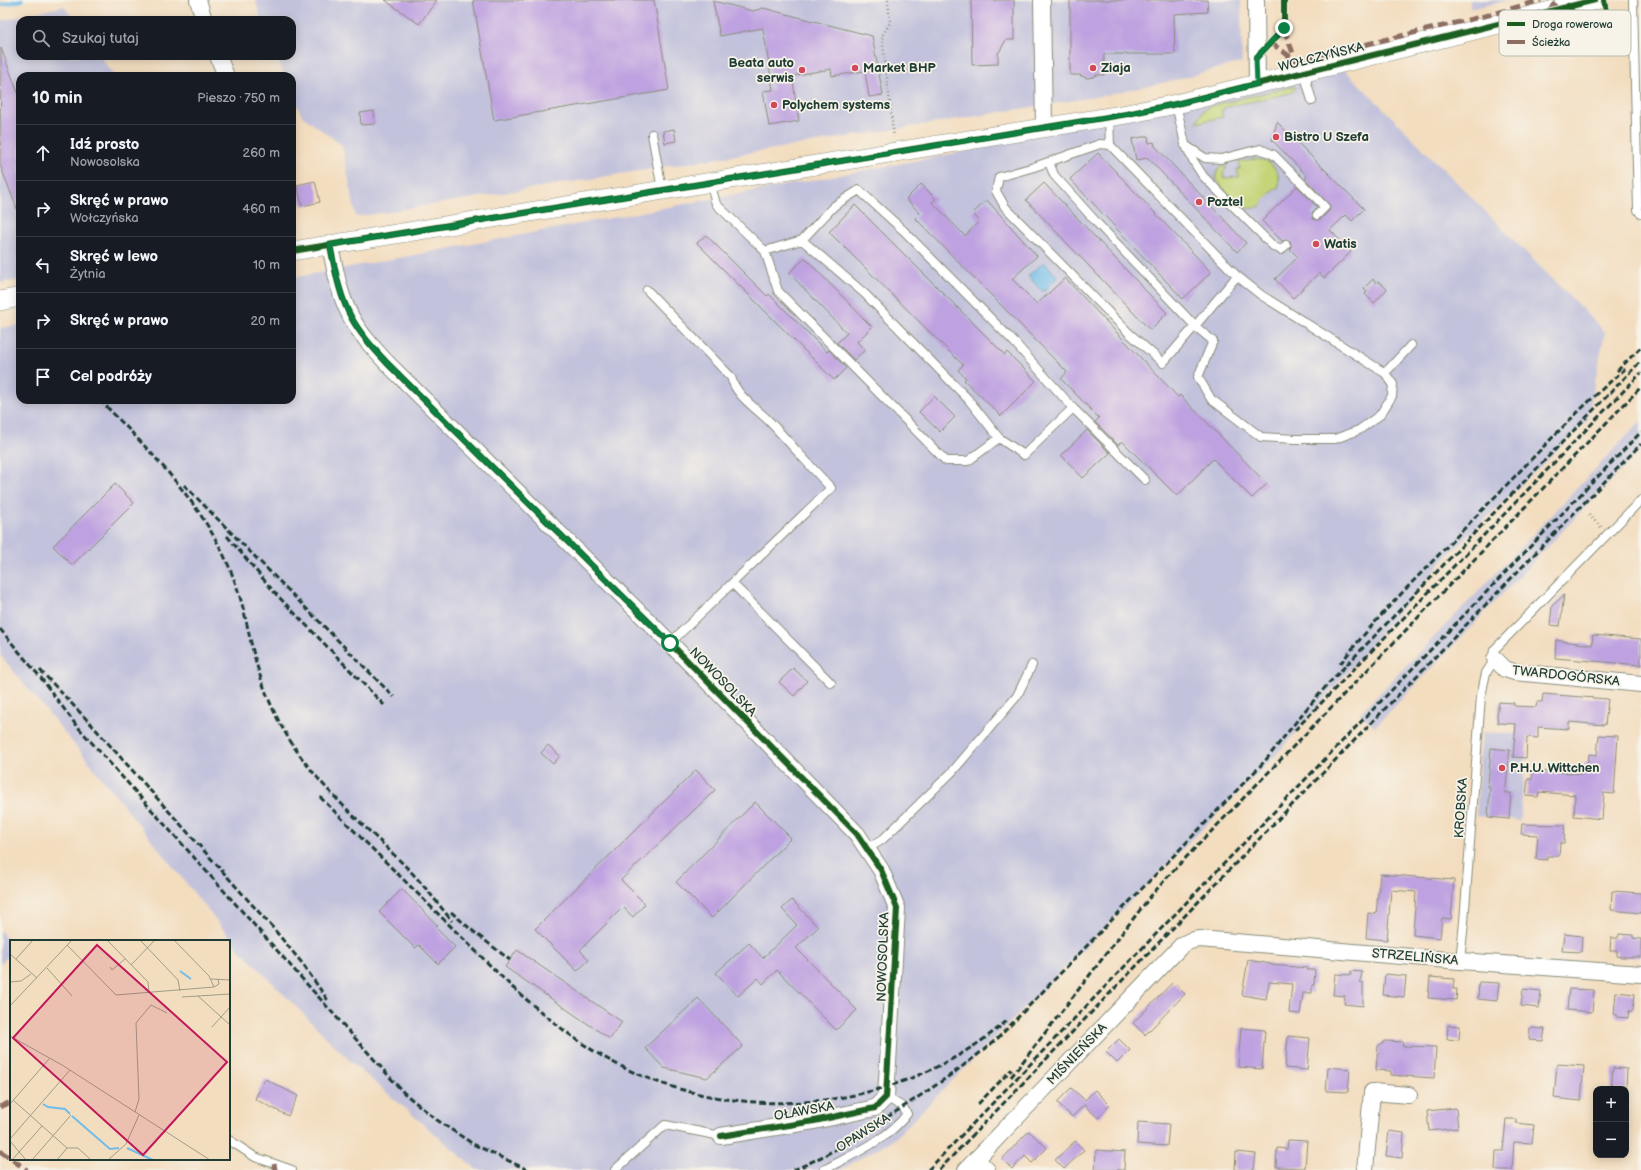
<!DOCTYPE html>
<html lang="pl">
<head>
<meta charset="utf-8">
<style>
	body { margin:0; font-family:"Balsamiq Sans",sans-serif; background:#20242c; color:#f1f3f6 }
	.controls { position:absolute; right:12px; bottom:12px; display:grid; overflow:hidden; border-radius:8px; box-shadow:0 2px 10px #0003 }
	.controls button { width:36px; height:36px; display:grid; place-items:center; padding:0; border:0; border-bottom:1px solid #363941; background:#171b24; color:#f1f3f6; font:20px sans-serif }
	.stop { position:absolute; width:12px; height:12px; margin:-9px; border:3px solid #0b8043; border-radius:50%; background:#fff }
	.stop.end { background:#0b8043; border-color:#fff; box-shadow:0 1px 4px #0008 }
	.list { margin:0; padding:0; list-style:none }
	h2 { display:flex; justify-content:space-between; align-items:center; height:52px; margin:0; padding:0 16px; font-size:17px }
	h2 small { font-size:13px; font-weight:400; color:#9ea1a6 }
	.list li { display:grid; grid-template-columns:26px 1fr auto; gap:12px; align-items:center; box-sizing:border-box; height:56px; padding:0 16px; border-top:1px solid #363941 }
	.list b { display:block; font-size:15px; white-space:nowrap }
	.list p { margin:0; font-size:13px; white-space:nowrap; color:#9ea1a6 }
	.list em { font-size:13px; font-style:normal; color:#9ea1a6 }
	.icon { flex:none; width:22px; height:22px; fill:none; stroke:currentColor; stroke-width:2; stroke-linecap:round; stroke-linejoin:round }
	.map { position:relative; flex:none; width:1641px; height:1170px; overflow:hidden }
	.search { position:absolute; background:#171b24; box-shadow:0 2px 10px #0003; left:16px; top:16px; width:280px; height:44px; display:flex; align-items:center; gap:10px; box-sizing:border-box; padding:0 14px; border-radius:12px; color:#9ea1a6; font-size:15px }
	.panel { position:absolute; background:#171b24; box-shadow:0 2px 10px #0003; left:16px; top:72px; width:280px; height:332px; border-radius:12px }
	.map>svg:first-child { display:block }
</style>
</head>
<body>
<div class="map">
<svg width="1641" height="1170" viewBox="0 0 1641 1170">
	<rect width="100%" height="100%" fill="#f7f3e8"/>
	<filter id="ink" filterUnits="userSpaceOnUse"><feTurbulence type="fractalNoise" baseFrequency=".025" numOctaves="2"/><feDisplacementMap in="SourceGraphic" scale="8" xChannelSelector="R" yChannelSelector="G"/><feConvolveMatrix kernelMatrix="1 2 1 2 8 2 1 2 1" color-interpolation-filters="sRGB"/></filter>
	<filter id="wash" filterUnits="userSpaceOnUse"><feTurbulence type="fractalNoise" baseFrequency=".012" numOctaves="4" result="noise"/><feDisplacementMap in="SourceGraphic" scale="16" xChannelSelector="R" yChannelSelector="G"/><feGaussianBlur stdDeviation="0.9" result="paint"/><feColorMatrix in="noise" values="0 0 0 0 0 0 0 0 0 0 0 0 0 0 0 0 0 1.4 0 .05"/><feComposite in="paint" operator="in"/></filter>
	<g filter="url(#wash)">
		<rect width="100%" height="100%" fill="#f3ddbf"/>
		<path fill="#c2c2dc" d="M256,0H1241L1242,62L1175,80L1112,94L356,217L342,145L302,116L292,93V76H285L276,56H292V20H261Z
			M1470,0H1510L1470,9Z
			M64,6L74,20H20V56H100L114,76H20V280L0,283V21Z
			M1338,63L1605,332L1587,421L1444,559L1277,754L1089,943L895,1138L840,1170H477L351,1062L240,950L79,750L0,655V328L20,325V400H292V278L967,151Z
			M1641,421V449L1375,727L1360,713L1476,594Z
			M1482,732L1527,735L1520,820L1476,816Z
			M0,930L11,945V954L0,964Z"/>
		<path fill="#c4d477" stroke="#728856" d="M1294,86L1296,88L1290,93L1223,108L1224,110L1221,111L1223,117L1197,123C1199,116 1203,109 1210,106Z
			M1255,159C1272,159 1283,173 1278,189H1275L1264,200L1262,205C1257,208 1252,209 1247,208C1237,206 1219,186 1215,177L1219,168L1226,166V169L1223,173L1225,178L1239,177L1237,169H1240L1239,162Z"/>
		<path fill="#70bdea" stroke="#487d8f" d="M1044,262L1058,277L1043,292L1028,276Z"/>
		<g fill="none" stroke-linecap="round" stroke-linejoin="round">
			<path stroke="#70bdea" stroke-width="4" d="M0,5L22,0"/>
		</g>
		<g id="blocks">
			<path fill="#bea1e0" d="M385,0H437L419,24Z
				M473,0H654L669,90L494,120Z
				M971,0H1014V40H1006L998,54V64L972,65Z
				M1070,0H1207L1208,12L1174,14L1175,54H1104V75H1097L1093,77L1087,78L1079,75H1070Z
				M713,1L753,11L763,8L872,36L883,95L869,97L865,71L832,76L831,69L792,76L799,121L769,126L763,91L773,90L763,28L720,36Z
				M1,48L20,98L19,214L0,165Z
				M374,111L375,124L361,125L360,113Z
				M1277,122L1364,209L1352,221L1346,215L1330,230L1351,252L1324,278L1319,273L1293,298L1275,279L1298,257L1290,249L1291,246L1290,241L1287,240L1282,241L1262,221L1297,186L1317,207L1312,213L1313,219L1318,220L1321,219L1329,211L1330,206L1305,178L1307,176L1272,140Z
				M674,129L676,141L665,143L663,131Z
				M1148,136L1149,143L1154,142L1155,146L1246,243L1237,252L1148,158L1136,160L1132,139Z
				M1098,153L1211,272L1183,299L1070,179Z
				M315,181L320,202L302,206L297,185Z
				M1044,183L1167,313L1150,330L1026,200Z
				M921,184L936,199L932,202L965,236L979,221L973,213L987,200L1037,256L1012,279L1037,304L1065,278L1178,397L1180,395L1267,484L1252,498L1213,459L1177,496L1122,441L1118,445L1095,422L1099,418L1061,379L1067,372L915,218L920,213L906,199Z
				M855,205L1005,355L1007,352L1036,381L1001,416L964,380L966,378L958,370L963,365L829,232Z
				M706,235L767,296L769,294L827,352L829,350L846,368L834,380L697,243Z
				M805,258L872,327L857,342L865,350L854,360L837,343L847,333L789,273Z
				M1373,279L1376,283L1378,281L1387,289L1374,303L1365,294L1367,291L1364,288Z
				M934,396L955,417L940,432L919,412Z
				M1087,430L1110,453L1083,478L1061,455Z
				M115,484L134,503L72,565L53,546Z
				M1564,595L1560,626L1550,625L1552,606Z
				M1593,635L1641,639V665L1555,658L1556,640L1592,645Z
				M793,668L807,681L794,696L779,682Z
				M1543,694L1608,699L1605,725L1569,722V729L1538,727V738L1527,737L1526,758L1513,757L1516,724L1498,723L1497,715L1499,702L1514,703V706L1536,707L1537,702H1542Z
				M1599,735L1618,736L1614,794L1604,793L1602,819L1574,816L1575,795L1539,792L1538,797L1526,796L1528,779H1532L1533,771L1550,772L1552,770H1557L1559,772L1581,774L1582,767L1588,761L1589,754L1597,755Z
				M548,745L560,756L553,764L541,753Z
				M1491,748L1510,750L1505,793H1511L1509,819L1488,817L1490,787H1488Z
				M696,770L715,790L621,880L645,904L633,917L623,907L580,950L589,960L577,971L535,929Z
				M755,802L791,838L712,918L676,882Z
				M1522,824L1565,825L1564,843H1560L1559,856H1547V860L1536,859L1538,835L1521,834Z
				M1380,874L1454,880L1451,919L1442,918L1440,938L1413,935L1416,892L1391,890L1387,940L1366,938L1368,913L1376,914Z
				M402,889L438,926L436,928L455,947L438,964L419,945L415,948L379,912Z
				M1612,891L1641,893V913L1611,910Z
				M792,900L818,927L796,948L857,1010L836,1030L777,970L763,984L758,978L738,996L716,973L749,943L763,958L797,925L782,909Z
				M1564,934L1582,936L1581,952L1562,951Z
				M1619,934L1633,935V938L1641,939V957H1621L1617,956V951H1610L1611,938H1618Z
				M517,950L622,1022L610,1039L505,967Z
				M1248,960L1271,964V965L1307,968V970H1315L1314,985H1312V993H1303L1300,1014L1289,1013L1292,984L1269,982L1266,999L1242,995Z
				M1351,971L1362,972L1360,982H1363V1006L1344,1004L1345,996L1333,995L1335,974L1351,975Z
				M1385,974L1406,976L1404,997L1383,995Z
				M1430,977L1454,979L1453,989H1457L1456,1000L1428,998Z
				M1173,982L1185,994L1145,1035L1133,1023Z
				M1479,982L1499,983L1497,1001L1478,999Z
				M1523,989L1541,991L1539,1008L1521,1006Z
				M1569,989L1594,990L1592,1012L1567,1010Z
				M1616,992L1635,994L1633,1011H1629L1628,1018L1617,1017V1015L1614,1014Z
				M698,998L743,1046L707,1078L664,1068L645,1048Z
				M1448,1025L1460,1026L1459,1040L1447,1039Z
				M1241,1028L1265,1030L1262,1069L1238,1067Z
				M1530,1028L1545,1029L1543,1041L1529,1040Z
				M1288,1036L1310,1038L1307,1070L1285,1068Z
				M1119,1039L1130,1050L1117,1063L1106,1052Z
				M1385,1041L1403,1042L1402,1046L1436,1047L1434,1078L1391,1075V1071L1376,1070L1378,1046Z
				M1557,1064L1584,1066L1581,1101L1554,1098Z
				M1328,1067L1350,1069L1348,1092L1326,1091Z
				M1613,1068L1627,1069L1626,1089H1611Z
				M265,1079L298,1096L288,1116L255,1099Z
				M1071,1088L1085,1100L1095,1090L1110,1105L1098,1118L1084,1105L1072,1117L1057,1102Z
				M1456,1108L1458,1128L1429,1131L1427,1111Z
				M1506,1119H1516V1123L1534,1125L1532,1143L1514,1142L1512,1170H1495L1496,1151H1503Z
				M1138,1122L1169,1124L1167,1146L1137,1144Z
				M1029,1131L1047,1148L1032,1163L1025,1156L1012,1169L1002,1159Z
				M1389,1131L1404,1133L1402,1158L1386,1156Z
				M1288,1140L1307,1141L1305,1168L1276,1167L1277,1148L1287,1149Z
				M1075,1141L1084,1150L1064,1169L1055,1160Z
				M1096,1150L1125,1152L1124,1170H1095Z
				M1236,1152L1256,1154L1254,1170H1235Z"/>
		</g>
	</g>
	<g filter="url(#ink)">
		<use href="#blocks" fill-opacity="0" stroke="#898d7a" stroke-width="1"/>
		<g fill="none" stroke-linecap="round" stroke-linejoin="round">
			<defs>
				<path id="service" d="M1633,0L1638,210L1641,214
					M1304,72L1312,101
					M1176,104L1185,144L1194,162L1203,176L1273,246L1281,250L1286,245
					M1109,117L1110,145
					M652,134L662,190
					M1185,145L1205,158L1221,159L1260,149L1274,155L1325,207L1317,215
					M1049,162L1054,175L1098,224L1195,326L1163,363L1129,333L1005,207L996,191L999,177L1034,167L1100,144L1110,145L1237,276L1261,295L1385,373L1393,384L1392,396L1380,415L1359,430L1335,439H1296L1261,437L1211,399L1198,377L1213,341L1195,326L1237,276
					M710,182L716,204L765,251L778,291L946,461H968L999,438L1024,455L1073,408
					M802,240L865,294L968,399L999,438
					M765,251L802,240L834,206L859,190L904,231L1015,343L1073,408L1145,480
					M647,290L731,377C736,396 756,408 769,421C790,443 810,466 831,488L670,643
					M1385,373L1411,345
					M733,584L831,683
					M867,849L882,840L952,772L1017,696L1032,665
					M1460,961L1464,922L1481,696L1486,673L1495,659L1493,655L1494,650L1641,500
					M229,1140L255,1157L292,1170
					M615,1170L665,1125L721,1136
					M824,1170C851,1155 889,1139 907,1114L903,1107L886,1097"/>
				<path id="minor" d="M198,0L204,20
					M1042,0L1044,128
					M1256,0L1257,84
					M218,56L226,76
					M330,245C335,269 339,295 351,317C360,334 374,349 387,363L670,643L857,834L881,870L897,908L886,1097L875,1108L814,1121L721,1136
					M1495,659L1505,669L1514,672L1641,684
					M976,1159L987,1170
					M966,1170L1182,945L1190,941L1199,939L1460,961L1641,974
					M1365,1170L1372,1092L1409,1095"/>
				<path id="tertiary" d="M292,251L1127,114L1176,104L1595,0
					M0,301L20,297"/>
			</defs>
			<use href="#service" stroke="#898d7a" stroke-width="10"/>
			<use href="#minor" stroke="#898d7a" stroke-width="18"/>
			<use href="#tertiary" stroke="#898d7a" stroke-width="20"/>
			<path stroke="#898d7a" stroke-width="2.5" stroke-dasharray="1 3" stroke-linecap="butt" d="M888,0L890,23L882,36L894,137
				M1589,515L1602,528"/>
			<use href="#service" stroke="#fff" stroke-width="8"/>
			<use href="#minor" stroke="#fff" stroke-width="16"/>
			<use href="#tertiary" stroke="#fff" stroke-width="19"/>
			<path stroke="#1f3d34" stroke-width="3" stroke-dasharray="6 3" stroke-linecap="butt" d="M1617,371L1641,347
				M100,400C153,454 209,509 235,582C243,603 247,626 252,647C260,680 272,713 291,742C323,793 372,831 413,874C427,889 439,905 452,921
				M184,485L394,697
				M227,536L275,593L384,705
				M0,629L41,678L76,725L404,1093L437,1120L473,1144L528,1170
				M1340,664C1382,610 1433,562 1480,512C1528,464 1573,413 1625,369
				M40,670L90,723L273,928L302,963L329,1002
				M1295,730L1641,373
				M320,797L512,987C543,1014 573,1040 609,1060C734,1129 901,1114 1009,1019
				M451,912L474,932L510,960
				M1011,1077L1150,897L1171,873L1641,387
				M978,1104L1012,1069
				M793,1170C833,1154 867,1130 903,1107C937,1085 969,1063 999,1037L1265,761L1303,713L1329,683L1641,361
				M928,1170L1641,432
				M939,1170L1641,444"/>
			<path stroke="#8d6e63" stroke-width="5" stroke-dasharray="10 5" stroke-linecap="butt" d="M1549,10L1558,0
				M1284,29L1296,61L1493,14L1541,0
				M1270,42L1296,61
				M0,1107L11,1102
				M0,1151L27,1170
				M274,1164L275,1170"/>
			<defs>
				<path id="cycleway" d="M1568,6L1573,13C1582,14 1600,20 1606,12L1604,0
					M1256,58L1284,29V0
					M330,245C335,269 339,295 351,317C360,334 374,349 387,363L670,643L857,834L881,870L897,908L886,1097L875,1108L814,1121L721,1136
					M292,251L1127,114L1176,104L1595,0"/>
			</defs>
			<use href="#cycleway" stroke="#f7f3e8" stroke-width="8"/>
			<use href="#cycleway" stroke="#1b5e20" stroke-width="6"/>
		</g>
	</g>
	<g fill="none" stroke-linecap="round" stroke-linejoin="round" filter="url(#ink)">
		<path stroke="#0b8043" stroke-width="5" d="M670,643L387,363C374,349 360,334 351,317C339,295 335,269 330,245L1127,114L1176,104L1257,84L1256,58L1284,28"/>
	</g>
	<g fill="#d1495b" stroke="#f7f3e8" stroke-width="1.5">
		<circle cx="855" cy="68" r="4"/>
		<circle cx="1093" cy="68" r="4"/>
		<circle cx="802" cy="70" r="4"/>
		<circle cx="774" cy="105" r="4"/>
		<circle cx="1276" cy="137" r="4"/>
		<circle cx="1199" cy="202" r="4"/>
		<circle cx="1316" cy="244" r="4"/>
		<circle cx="1502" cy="768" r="4"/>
	</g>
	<g text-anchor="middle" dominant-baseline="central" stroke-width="3.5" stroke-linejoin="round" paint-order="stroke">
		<g font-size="13" fill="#1f3d34" stroke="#f7f3e8">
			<text transform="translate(1321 57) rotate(-14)">WOŁCZYŃSKA</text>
			<text transform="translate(1566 676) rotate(6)">TWARDOGÓRSKA</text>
			<text transform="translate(723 682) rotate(46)">NOWOSOLSKA</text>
			<text transform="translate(1461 808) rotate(-86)">KROBSKA</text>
			<text transform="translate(883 957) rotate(-88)">NOWOSOLSKA</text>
			<text transform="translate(1415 957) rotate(5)">STRZELIŃSKA</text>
			<text transform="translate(1077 1054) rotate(-46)">MIŚNIEŃSKA</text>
			<text transform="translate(804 1111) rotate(-10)">OŁAWSKA</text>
			<text transform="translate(863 1133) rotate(-32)">OPAWSKA</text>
		</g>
		<g font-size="13" font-weight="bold" fill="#1f3d34" stroke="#f7f3e8" text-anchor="start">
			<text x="794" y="63" text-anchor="end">Beata auto<tspan x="794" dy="15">serwis</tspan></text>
			<text x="863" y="68">Market BHP</text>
			<text x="1101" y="68">Ziaja</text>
			<text x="782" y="105">Polychem systems</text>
			<text x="1284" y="137">Bistro U Szefa</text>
			<text x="1207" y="202">Poztel</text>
			<text x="1324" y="244">Watis</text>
			<text x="1510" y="768">P.H.U. Wittchen</text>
		</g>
	</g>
	<g transform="translate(10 940)">
		<rect width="220" height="220" fill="#f3ddbf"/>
		<path fill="none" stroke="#70bdea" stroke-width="2" d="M170,31L181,39M33,164L38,167L55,169L60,174M62,176L100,209L109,208M117,208L143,220"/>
		<path fill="none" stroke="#9e9d87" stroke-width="1" d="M97,0L138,42L139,53M130,0L168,40L170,51M164,0L199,36L204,47M57,5L106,55L204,47L209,44L208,39M0,14L27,38M6,19L23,0M121,25L145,0M100,27L102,30L115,19M37,28L62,56M201,39L220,40M0,42L11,41L21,34M188,56L220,85M172,57L220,54M0,66L62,0M202,87L220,67M0,96L52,125L200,220M3,160L57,208H68L81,220M0,164L39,119M125,172L129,159L126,83L141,65L157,73M0,199L60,130M0,201L16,220M2,220L32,186M22,220L61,175M47,220L57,208M98,220L116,204L129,175"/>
		<path fill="#c2185b" fill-opacity="0.15" stroke="#c2185b" stroke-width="2" d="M87,5L217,122L133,215L3,98Z"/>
		<rect width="220" height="220" fill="none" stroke="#1f3d34" stroke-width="2"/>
	</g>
	<rect x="1499" y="10" width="132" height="46" rx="6" fill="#f7f3e8" stroke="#b6bcb2" stroke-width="1"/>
	<rect x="1507" y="22" width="18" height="4" fill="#1b5e20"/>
	<rect x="1507" y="40" width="18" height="4" fill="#8d6e63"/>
	<g font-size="11" fill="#1f3d34">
		<text x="1532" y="28">Droga rowerowa</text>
		<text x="1532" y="46">Ścieżka</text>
	</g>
</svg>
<div class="controls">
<button>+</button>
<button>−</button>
</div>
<div class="stop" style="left:670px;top:643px"></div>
<div class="stop end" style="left:1284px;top:28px"></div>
<div class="search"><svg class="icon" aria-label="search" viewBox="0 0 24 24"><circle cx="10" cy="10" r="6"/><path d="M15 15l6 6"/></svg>Szukaj tutaj</div>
<section class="panel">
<h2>10 min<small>Pieszo · 750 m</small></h2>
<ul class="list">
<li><svg class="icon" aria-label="ahead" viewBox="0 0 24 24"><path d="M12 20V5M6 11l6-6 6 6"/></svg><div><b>Idź prosto</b><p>Nowosolska</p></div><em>260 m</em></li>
<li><svg class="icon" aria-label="right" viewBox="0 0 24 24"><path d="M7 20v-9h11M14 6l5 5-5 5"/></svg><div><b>Skręć w prawo</b><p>Wołczyńska</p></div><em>460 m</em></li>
<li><svg class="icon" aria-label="left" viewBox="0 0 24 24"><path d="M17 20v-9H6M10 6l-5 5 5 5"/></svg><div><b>Skręć w lewo</b><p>Żytnia</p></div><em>10 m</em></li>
<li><svg class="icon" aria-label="right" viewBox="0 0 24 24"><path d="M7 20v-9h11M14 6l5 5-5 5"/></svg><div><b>Skręć w prawo</b></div><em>20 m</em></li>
<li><svg class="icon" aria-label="arrive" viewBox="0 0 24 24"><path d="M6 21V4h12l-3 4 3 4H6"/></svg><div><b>Cel podróży</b></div></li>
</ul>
</section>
</div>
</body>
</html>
